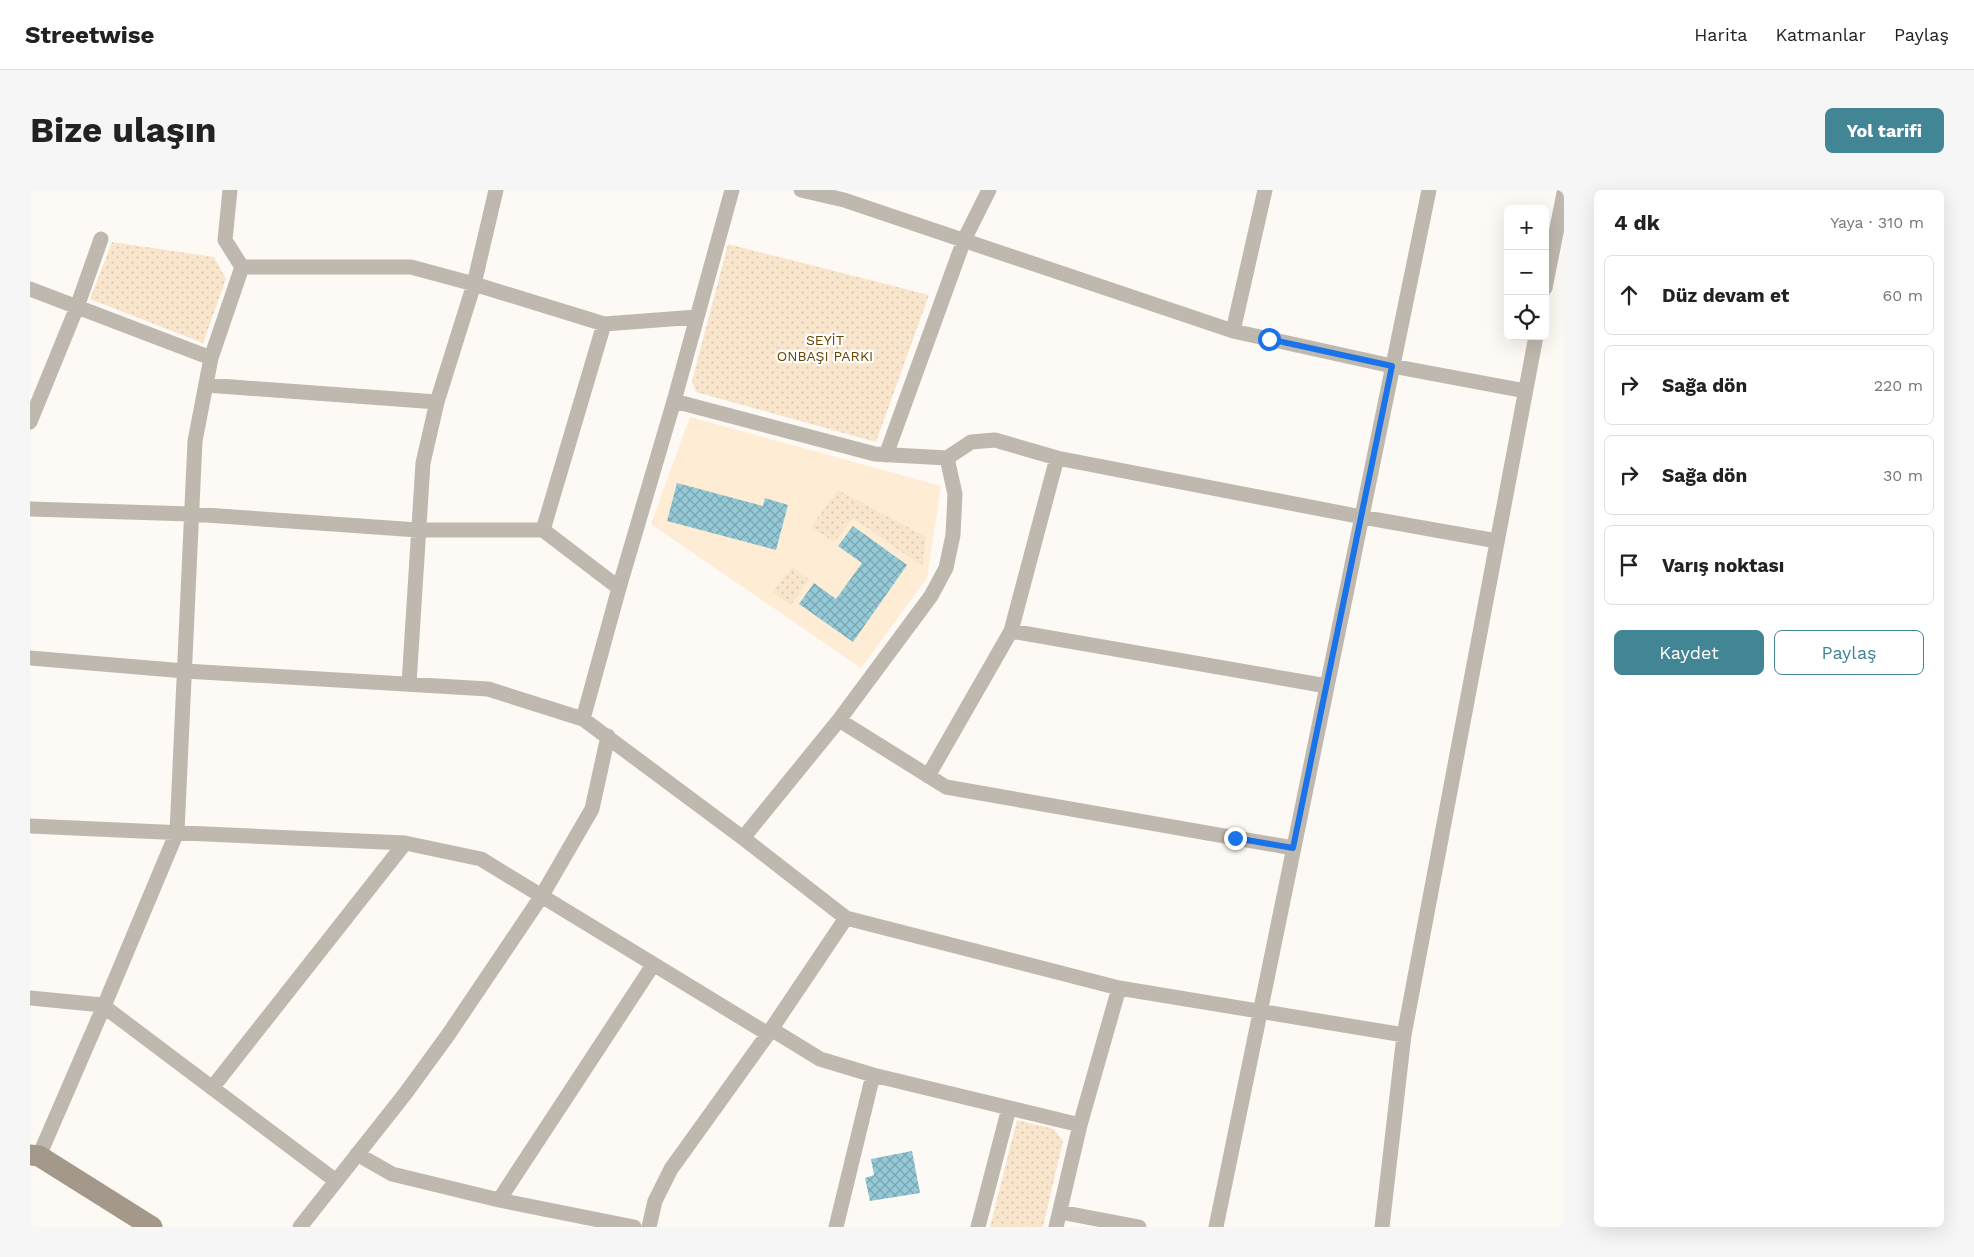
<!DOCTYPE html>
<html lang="tr">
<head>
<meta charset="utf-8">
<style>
	body { margin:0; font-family:"Work Sans",sans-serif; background:#f6f6f6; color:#222 }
	.controls { position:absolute; right:15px; top:15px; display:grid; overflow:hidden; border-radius:8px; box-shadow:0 5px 20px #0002 }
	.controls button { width:45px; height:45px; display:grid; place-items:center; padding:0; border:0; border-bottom:1px solid #e0e0e0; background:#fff; color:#222; font:25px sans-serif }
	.stop { position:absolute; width:15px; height:15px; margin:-11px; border:4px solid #1a73e8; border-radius:50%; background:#fff }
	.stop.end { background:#1a73e8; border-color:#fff; box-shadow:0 1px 5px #0008 }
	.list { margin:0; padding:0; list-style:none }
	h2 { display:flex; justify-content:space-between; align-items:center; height:65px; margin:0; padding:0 20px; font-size:21px }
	h2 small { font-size:16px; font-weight:400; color:#767676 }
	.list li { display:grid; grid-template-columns:32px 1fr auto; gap:15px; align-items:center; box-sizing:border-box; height:80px; margin:0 10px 10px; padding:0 10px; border:1px solid #e0e0e0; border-radius:8px }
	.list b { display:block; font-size:19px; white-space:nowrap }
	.list em { font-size:16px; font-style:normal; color:#767676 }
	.actions { display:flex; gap:10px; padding:15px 20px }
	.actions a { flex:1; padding:11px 0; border:1px solid #428595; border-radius:8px; text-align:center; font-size:18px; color:#428595 }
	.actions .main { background:#428595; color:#fff }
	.icon { flex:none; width:28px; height:28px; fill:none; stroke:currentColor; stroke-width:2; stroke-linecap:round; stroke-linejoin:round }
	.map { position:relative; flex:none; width:1534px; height:1037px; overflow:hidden; border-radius:8px }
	header { display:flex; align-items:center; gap:30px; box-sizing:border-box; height:70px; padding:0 25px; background:#fff; border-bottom:1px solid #e0e0e0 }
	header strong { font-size:24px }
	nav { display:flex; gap:28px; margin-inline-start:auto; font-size:18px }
	.intro { display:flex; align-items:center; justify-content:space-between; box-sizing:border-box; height:120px; padding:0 30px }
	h1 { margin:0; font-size:35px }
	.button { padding:12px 22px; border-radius:8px; background:#428595; color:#fff; font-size:18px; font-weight:700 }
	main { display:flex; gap:30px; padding:0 30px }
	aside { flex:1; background:#fff; border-radius:8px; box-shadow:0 5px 20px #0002 }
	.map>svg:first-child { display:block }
</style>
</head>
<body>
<header>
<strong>Streetwise</strong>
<nav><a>Harita</a><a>Katmanlar</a><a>Paylaş</a></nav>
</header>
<div class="intro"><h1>Bize ulaşın</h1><a class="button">Yol tarifi</a></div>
<main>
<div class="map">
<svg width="1534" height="1037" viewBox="0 0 1534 1037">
	<defs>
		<pattern id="green-dots" width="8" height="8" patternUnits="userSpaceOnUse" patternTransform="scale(1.25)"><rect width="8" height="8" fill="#f9e5cb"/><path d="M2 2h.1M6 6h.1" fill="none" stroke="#d6c5ae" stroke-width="1.8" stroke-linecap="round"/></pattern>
		<pattern id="building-cross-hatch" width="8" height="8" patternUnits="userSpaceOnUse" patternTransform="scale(1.25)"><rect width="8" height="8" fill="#94cad7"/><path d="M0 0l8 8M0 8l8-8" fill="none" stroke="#7aa4ae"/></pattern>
	</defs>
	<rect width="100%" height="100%" fill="#fdf9f5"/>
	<path fill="#feecd4" d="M660,227L911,296L897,388L831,478L621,334Z"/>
	<path fill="url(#green-dots)" d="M82,52L184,67L196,89L173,153L60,109Z
		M698,54L899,105L846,252L666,202L662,191Z
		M808,300L896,347L892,376L823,328L804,352L781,337Z
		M762,377L779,389L761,415L743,402Z
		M987,930L1024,939L1033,951L1013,1037H960Z"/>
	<path fill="url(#building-cross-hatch)" d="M647,293L733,316L735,308L758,315L746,360L637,331Z
		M823,336L877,375L823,452L769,414L784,393L806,409L832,373L808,356Z
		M882,961L890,1003L840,1011L835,988L844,985L841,969Z"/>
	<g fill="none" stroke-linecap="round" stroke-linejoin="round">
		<path stroke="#bfb8ae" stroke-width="15" d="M771,0L814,10L1203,141L1362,176L1495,201
			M212,77H381L444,94L466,0
			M1515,98L1534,3
			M0,99L181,168L212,77L195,50L200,0
			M1203,141L1235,0
			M176,195L407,212L444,94L574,134
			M644,211L845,264L917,268L941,252L965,250L1027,268
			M0,232L47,117L71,49
			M856,265L934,50L959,0
			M0,319L161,324L388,340H513L589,398
			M513,340L574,134L667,127
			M981,441L1297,496
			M0,468L155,481L458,499L553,529L713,648L816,728L1089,798L1374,845
			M379,494L393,273L407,212
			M553,529L589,398L644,211L702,0
			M809,530L901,406L916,378L923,345L925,304L917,268
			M898,586L981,441L1027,268L1332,327L1467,351
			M0,636L375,653
			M713,648L809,530L916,597L1263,658
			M0,808L72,815L306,991
			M741,839L790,869L843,885L1050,935
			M182,898L375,653L451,669L738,844
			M327,964L362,984L469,1010L604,1037
			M9,966L74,816L147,642L165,251L181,168
			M469,1010L623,775
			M1030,1022L1109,1037
			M270,1037L375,904L418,845L511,707L562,619L578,546
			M619,1037L625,1011L641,979L738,844L816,728
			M806,1037L843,885
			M948,1037L979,918
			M1026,1037L1050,935L1089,798
			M1186,1037L1399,0
			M1352,1037L1374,845L1506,146"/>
		<path stroke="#a39889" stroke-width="21" d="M0,965L9,966L122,1037"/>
	</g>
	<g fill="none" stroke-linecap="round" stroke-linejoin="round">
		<path stroke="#1a73e8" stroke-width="6" d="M1205,648L1263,658L1362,176L1239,149"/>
	</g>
	<g text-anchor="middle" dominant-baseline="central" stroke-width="4.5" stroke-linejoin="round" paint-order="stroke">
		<g font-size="14" fill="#684400" stroke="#fff">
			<text x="795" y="150">SEYİT<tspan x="795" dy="16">ONBAŞI PARKI</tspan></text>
		</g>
	</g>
</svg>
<div class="controls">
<button>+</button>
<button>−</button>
<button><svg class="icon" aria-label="locate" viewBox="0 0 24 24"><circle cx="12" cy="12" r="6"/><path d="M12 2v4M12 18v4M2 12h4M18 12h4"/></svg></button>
</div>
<div class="stop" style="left:1239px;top:149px"></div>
<div class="stop end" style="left:1205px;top:648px"></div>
</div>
<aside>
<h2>4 dk<small>Yaya · 310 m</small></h2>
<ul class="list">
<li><svg class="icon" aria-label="ahead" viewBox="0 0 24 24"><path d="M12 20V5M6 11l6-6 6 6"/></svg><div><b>Düz devam et</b></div><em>60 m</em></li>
<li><svg class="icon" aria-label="right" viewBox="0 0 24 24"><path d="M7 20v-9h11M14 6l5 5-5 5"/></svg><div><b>Sağa dön</b></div><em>220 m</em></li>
<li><svg class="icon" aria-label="right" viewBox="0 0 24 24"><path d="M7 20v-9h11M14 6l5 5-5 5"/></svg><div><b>Sağa dön</b></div><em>30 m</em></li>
<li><svg class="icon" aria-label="arrive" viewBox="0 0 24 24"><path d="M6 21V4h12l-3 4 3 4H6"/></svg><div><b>Varış noktası</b></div></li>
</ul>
<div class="actions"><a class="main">Kaydet</a><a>Paylaş</a></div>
</aside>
</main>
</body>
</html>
